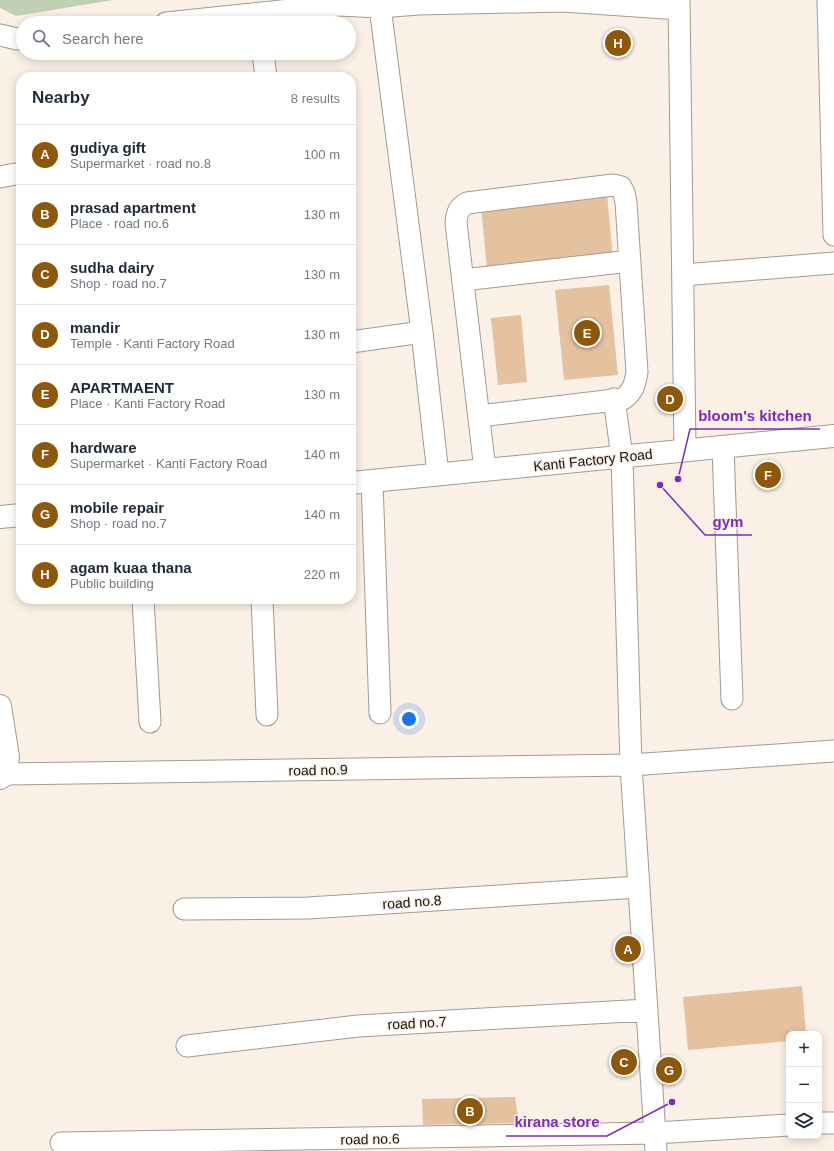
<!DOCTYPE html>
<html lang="en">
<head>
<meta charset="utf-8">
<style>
	body { margin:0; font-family:Helvetica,sans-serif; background:#f2f2f3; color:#1f2937 }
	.controls { position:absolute; right:12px; bottom:12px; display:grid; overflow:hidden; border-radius:8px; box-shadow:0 2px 10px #0003 }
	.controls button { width:36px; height:36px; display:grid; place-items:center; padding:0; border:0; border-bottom:1px solid #e0e1e3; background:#fff; color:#1f2937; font:20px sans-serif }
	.you { position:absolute; left:409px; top:719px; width:14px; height:14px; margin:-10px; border:3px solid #fff; border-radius:50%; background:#1a73e8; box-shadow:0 0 0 6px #1a73e833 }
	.badge { display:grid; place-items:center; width:26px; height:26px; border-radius:50%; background:#8e580a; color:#fff; font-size:13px; font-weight:700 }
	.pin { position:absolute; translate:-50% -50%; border:2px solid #fff; box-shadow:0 1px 4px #0006 }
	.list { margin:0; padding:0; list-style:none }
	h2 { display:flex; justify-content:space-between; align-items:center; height:52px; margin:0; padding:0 16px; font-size:17px }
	h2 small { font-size:13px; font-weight:400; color:#747a83 }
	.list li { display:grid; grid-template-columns:26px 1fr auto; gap:12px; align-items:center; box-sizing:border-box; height:60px; padding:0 16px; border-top:1px solid #e0e1e3 }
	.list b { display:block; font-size:15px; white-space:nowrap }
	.list p { margin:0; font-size:13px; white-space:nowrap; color:#747a83 }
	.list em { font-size:13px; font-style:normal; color:#747a83 }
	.icon { flex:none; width:22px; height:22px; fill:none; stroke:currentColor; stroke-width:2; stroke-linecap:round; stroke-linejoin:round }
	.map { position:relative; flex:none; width:834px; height:1151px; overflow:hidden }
	.search { position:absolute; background:#fff; box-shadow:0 2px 10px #0003; left:16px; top:16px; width:340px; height:44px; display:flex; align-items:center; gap:10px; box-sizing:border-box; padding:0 14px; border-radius:22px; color:#747a83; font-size:15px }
	.panel { position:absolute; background:#fff; box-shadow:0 2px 10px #0003; left:16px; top:72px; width:340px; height:532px; border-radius:16px }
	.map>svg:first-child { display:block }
</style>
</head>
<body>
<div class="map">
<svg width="834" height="1151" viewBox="0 0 834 1151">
	<rect width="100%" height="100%" fill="#faf0e6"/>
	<path fill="#c1cfb4" d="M0,0H113L16,16L0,8Z"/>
	<path fill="#e4c2a0" d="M607,194L613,258L487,270L481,206Z
		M609,285L618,375L564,380L555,290Z
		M521,315L527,382L498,385L491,318Z
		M802,986L806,1034H789V1041L688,1050L683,997Z
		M515,1097L519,1123L423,1125L422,1099Z"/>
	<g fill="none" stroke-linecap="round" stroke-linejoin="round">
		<defs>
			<path id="street" d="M679,0L685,450
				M828,0L834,235
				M380,7L418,4L563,1L679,9
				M166,23L338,5L380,7L422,332L438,474
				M0,35L17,39L23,38
				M263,53L266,77
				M0,177L21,173
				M683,275L834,263
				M463,280L630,261
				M351,342L422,332
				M614,399L622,457L631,765L656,1151
				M479,416L623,399C633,392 635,384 637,372L626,202L624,193L621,187L613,185L467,203C458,208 457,213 456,223L485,470
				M723,447L732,699
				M372,481L380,713
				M143,599L150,722
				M262,599L267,715
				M6,774L631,765L834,751
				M184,909L308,908L639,887
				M187,1046L358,1026L647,1010
				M819,1123H834
				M61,1143L655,1133L789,1125"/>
			<path id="secondary" d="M351,483L834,436
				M0,517L21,515
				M0,706L8,757L6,774L0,778"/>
		</defs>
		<use href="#street" stroke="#a49a91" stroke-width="23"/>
		<use href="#secondary" stroke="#a49a91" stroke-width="24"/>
		<use href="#street" stroke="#fff" stroke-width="21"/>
		<use href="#secondary" stroke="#fff" stroke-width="22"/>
	</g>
	<g text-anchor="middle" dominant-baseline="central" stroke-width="3" stroke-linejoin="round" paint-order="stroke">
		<g font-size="14" fill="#171310" stroke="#faf0e6">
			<text transform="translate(593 460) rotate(-6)">Kanti Factory Road</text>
			<text transform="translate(318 770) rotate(-1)">road no.9</text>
			<text transform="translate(412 902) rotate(-4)">road no.8</text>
			<text transform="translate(417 1023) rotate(-3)">road no.7</text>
			<text transform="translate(370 1139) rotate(-1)">road no.6</text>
		</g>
	</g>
	<path fill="none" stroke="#7b2cbf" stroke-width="1.5" d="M678 479L690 429H820M660 485L705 535H752M672 1102L607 1136H506"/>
	<g fill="#7b2cbf" stroke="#faf0e6" stroke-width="1.5">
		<circle cx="678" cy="479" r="4"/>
		<circle cx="660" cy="485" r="4"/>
		<circle cx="672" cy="1102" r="4"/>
	</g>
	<g font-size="15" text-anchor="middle" font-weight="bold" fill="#7b2cbf" stroke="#faf0e6" stroke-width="3" stroke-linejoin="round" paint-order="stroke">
		<text x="755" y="421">bloom's kitchen</text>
		<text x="728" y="527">gym</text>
		<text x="557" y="1127">kirana store</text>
	</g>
</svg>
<div class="controls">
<button>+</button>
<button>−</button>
<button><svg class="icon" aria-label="layers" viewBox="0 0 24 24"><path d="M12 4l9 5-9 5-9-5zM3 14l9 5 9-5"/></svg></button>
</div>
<div class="you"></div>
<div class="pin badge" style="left:628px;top:949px">A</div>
<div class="pin badge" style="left:470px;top:1111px">B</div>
<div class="pin badge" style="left:624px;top:1062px">C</div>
<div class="pin badge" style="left:670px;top:399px">D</div>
<div class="pin badge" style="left:587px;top:333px">E</div>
<div class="pin badge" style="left:768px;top:475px">F</div>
<div class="pin badge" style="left:669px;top:1070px">G</div>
<div class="pin badge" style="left:618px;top:43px">H</div>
<div class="search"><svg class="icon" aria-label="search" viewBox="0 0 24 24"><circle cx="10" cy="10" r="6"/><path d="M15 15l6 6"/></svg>Search here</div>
<section class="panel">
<h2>Nearby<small>8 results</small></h2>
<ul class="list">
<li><span class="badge">A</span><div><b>gudiya gift</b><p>Supermarket · road no.8</p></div><em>100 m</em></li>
<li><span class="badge">B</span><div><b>prasad apartment</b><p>Place · road no.6</p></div><em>130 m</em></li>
<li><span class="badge">C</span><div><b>sudha dairy</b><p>Shop · road no.7</p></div><em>130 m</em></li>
<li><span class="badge">D</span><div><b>mandir</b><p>Temple · Kanti Factory Road</p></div><em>130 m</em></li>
<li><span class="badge">E</span><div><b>APARTMAENT</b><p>Place · Kanti Factory Road</p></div><em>130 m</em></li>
<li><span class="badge">F</span><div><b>hardware</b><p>Supermarket · Kanti Factory Road</p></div><em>140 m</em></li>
<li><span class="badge">G</span><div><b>mobile repair</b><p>Shop · road no.7</p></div><em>140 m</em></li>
<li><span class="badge">H</span><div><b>agam kuaa thana</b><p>Public building</p></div><em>220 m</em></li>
</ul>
</section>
</div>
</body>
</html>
